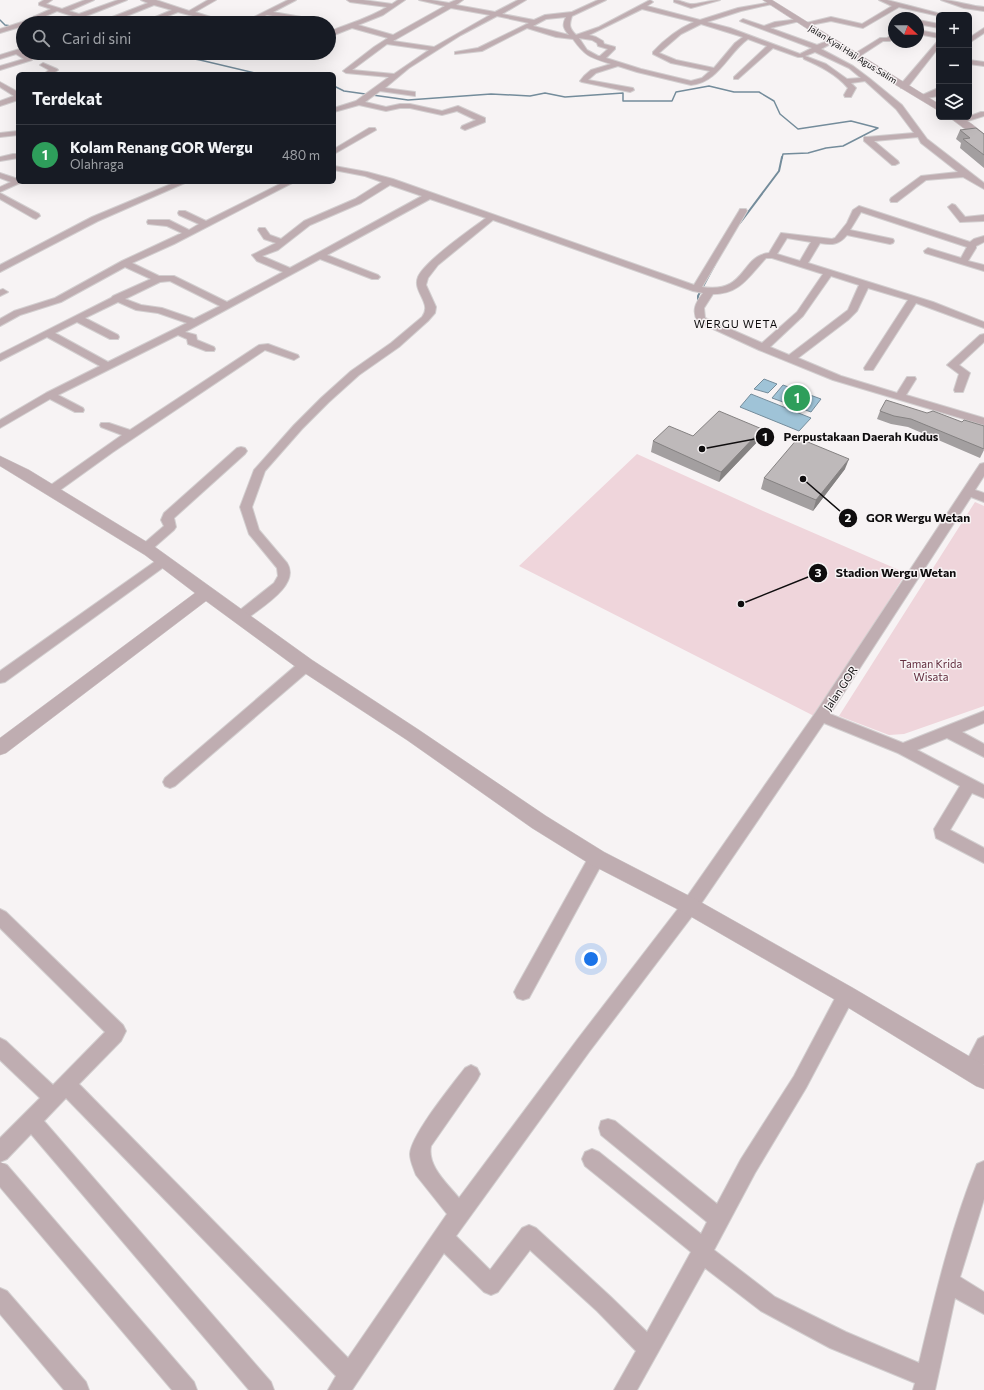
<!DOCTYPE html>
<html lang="id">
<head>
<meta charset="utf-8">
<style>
	body { margin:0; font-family:Commissioner,sans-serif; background:#242831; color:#f1f3f6 }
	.controls { position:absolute; right:12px; top:12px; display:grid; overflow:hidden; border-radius:6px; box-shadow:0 4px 16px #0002 }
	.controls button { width:36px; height:36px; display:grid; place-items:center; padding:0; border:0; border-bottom:1px solid #363941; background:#171b24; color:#f1f3f6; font:20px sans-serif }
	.compass { position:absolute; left:888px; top:12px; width:36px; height:36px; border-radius:50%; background:#171b24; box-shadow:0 4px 16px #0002; rotate:112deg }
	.you { position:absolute; left:591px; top:959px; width:14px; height:14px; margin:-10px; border:3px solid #fff; border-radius:50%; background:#1a73e8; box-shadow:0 0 0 6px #1a73e833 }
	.badge { display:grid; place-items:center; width:26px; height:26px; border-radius:50%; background:#0b8043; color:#fff; font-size:13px; font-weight:700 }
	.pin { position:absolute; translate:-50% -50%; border:2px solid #fff; box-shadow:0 1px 4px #0006 }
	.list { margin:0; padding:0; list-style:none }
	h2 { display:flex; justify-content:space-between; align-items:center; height:52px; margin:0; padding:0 16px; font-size:17px }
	h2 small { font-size:13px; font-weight:400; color:#9ea1a6 }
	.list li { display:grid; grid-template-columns:26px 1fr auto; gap:12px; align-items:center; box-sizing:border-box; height:60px; padding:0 16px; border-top:1px solid #363941 }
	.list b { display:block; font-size:15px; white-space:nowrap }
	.list p { margin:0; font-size:13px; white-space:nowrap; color:#9ea1a6 }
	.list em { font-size:13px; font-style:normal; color:#9ea1a6 }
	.icon { flex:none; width:22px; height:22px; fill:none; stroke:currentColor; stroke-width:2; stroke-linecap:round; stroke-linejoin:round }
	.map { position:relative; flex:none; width:984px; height:1390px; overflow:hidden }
	.search { position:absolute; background:#171b24; box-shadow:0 4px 16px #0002; left:16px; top:16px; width:320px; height:44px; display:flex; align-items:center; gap:10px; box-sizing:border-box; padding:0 14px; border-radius:22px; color:#9ea1a6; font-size:15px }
	.panel { position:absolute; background:#171b24; box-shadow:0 4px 16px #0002; left:16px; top:72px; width:320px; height:112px; border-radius:6px }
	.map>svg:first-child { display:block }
</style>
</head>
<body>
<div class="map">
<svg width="984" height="1390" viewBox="0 0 984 1390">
	<rect width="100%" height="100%" fill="#f7f3f4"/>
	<path fill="#efd5db" d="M637,454L763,511L906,573L816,717L519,566Z
		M975,502L984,506V706L904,734L889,735L839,716Z"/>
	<path fill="#9fc3d7" stroke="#748c9b" d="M764,379L777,384L768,393L754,389Z
		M783,385L821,399L811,412L772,398Z
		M751,394L811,418L799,431L740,407Z"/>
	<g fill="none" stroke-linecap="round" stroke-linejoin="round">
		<path stroke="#748c9b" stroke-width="1.5" d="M0,20L5,25L23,28
			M161,53L200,60L259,74
			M334,86L344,91L408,100L491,94L530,96L545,93L565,97L623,93V101H672L676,92L709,86L734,92H759L774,101L780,114L798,129L851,121L878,128L843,146L826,148L808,153L783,154L782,158"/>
		<path stroke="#748c9b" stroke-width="2" d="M740,223L779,171L782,157
			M698,304V296L715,264"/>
		<defs>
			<path id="minor" d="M44,0H52L46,4L62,9L85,0H94L69,11L79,14L118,0H127L86,16L102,21L148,3L141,0H156L189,11L208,0H216L195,12L229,23H219L178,12L150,23H141L172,10L154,5L109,23H94L57,11L30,23H23V26L0,33V29L22,22L51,9L39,5V3Z
				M288,0H296L273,12L324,21L327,23H313L267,15L250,23H242Z
				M347,0H363L392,4L398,0H405L383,15L358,25L393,35L445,6L419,0H431L449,3L456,0H463L456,5L495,12L518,0H526L502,14L534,20L545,15L572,12L598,0H606L572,16C569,25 569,28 576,35L599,27L650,0L653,2L647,6L700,20L738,8L772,2V4L741,11L707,22L730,28L800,54L812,48L740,21L743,19L764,26L775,22L800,19V21L770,28L817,45L830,40H834V42L821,49L853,66L869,78L902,105L927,139L984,183V189L963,177L926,180L897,202H891L890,200L891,198L921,176L958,172L921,143L918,137L874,141L898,161L899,163L895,165H892L864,141V137H867L914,133L896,109L865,81L851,83L856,88L851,97H845L844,95L848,88C836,74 820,66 804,59L803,57H798L773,48L738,79H734V77L767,46L748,39C728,53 718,83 691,85L637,72L618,66L596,73L588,80L633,88L634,90L630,92L582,82L580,81L584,76L591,70L611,64C590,57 586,57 573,39L556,37L527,28L482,51L455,54V52L478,48L529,23L497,16L461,35L409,68L385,88L415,92V96L380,91L365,102L386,107L400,104H410L442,111L458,106L485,118V122L465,130L461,128L462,126L476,120L457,111L442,115L410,108H400L386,111L359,105L334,112V108L356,101L389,77L346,73L343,71L374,47L388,38L352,28L329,37V32L331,31C350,23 369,18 387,7L350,2ZM451,8L490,15L434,47L393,41ZM642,9L694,22C678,29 665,39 653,52V54L671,63L710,71L702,78L691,81L641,69L606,58L615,49V47L604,44L603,41L596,37L589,35ZM566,17C562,25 563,28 569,35L533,26L546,19ZM701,24L743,37L735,43L714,68L676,60L659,53L681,34ZM579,38L592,40L597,43L598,46L608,49L600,56H598L587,50ZM387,44L429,50L394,74L352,70ZM815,52L849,68L861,78L847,79L826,64L805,56Z
				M674,0C680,0 684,3 690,4C696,5 711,0 720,0L691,8L674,2Z
				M879,0H887L945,15H939V16L899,7L863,28L831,21L805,26L802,24L831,17L862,24L892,6Z
				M941,0C955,0 969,6 984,7V11L964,8Z
				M178,18L183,19L177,23H169Z
				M918,20L939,24V28L918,24Z
				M984,28V33L969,43V38Z
				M918,30L939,34V38L918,34Z
				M894,33V38L890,41H883L860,56L854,58L851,56L880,38H887Z
				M939,41V47L907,88H901V84L937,42Z
				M23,48V53L32,58V60L0,70V66L24,59L16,54L0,59V55Z
				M293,53H301L294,58H290V56Z
				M969,60L984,62V66L969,64Z
				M43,63L57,69L58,70L52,74H44L49,70L40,65Z
				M0,82L18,92V100L0,106V101L14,96L0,87Z
				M936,89H939L938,96L922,99L918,97Z
				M981,112H984V116L961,123L957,121Z
				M369,128H375L376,130L334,154V149Z
				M18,131V135L0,137V133Z
				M13,154H18V158L0,161V157Z
				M334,166L367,172L393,179L694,285L739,211L740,209H746L747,211L702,287C747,294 740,256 769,253L781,233L832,239L835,238L847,223L853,210L859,206L970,242L974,239L984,236V242L976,246V248L968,261L984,265V271L925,253L924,251L928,248L961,258L967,247L861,212L850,230L893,239L894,241L893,243L890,244L847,235C839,245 832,245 820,243L808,263L933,302L984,322V328L916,303L873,370H865L864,368L908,300L868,288L857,311L848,320L798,358L841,376L897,393L907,377H915L916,379L906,395L984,418V425L833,380L759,350L698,322C691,311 696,302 703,293L693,291L493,220L438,265L428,278L426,285L436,307L435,313L428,321L399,347L359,375L329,402L302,429L265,471L252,507L259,530L287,563C301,585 260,608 245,620L240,622L235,620L233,617L235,614L274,583L278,576L277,568L249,534L240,507L254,470L294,425L321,398L351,371L391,343L422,317C433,303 412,292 418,277C425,261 470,230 486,218L430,199L327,255L378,275L380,277L378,279H372L320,259L185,332L196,335L197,340L214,347L215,349L214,351H206L188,344L187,339L178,335L58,395L83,408L84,410L83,412H75L50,399L0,428V420L46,393L100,366L47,337L0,361V354L111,298L113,296L151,279L125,267L61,302L20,315L0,326V319L14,311L55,298L122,261L182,233L167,226L148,224L147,222L148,220H169L189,230L199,224L179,215L178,213L179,211H185L206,221L284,182H294L174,244L132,263L159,276H174L227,302L283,272L257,261L252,255L276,243L264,239L258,230L259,228H265L270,235L281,239L304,221L355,199L382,182L365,176L334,170ZM390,185L422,196L290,268L262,256L278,250L310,225L361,203ZM787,238L811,242L800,261L777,254ZM766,258H772L823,274L797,312L762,343L705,318L704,308L713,294C740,294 749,276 766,258ZM831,276L859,285L848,310L789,355L770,347L803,316ZM170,281L220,306L194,319L162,308L141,305L125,299L160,282ZM118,302L136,310L158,313L187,323L108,362L55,333L77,322L110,339H118L119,337L118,335L85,318Z
				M0,173L18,179V182H22L0,192V187L11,182L0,178Z
				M176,182H187L98,221L0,272V265L92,217Z
				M0,193L39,214L40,216L36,219L33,218L0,199Z
				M952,204L955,205L965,217L984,215V221L960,222L948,207Z
				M3,289L8,292L0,296V290Z
				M984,334V342L959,365L970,373L963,392H955L954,390L959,374L947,365L980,335Z
				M268,344L298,355L299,357L294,360L265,350L113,452L56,493H48L46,490L48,487L122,435L101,427L100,425L101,423H109L130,430L259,345Z
				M241,447L245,448L247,451L245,454L174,518L176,527L174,530L150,551L146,552L142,551L140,548L142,545L164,526L161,520L164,513L237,448Z
				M984,463V476L975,490L984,493V502L971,497L830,714L903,743L984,711V723L962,732L984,744V757L947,738L917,750L984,785V798L972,793L950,830L984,848V863L936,838L934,829L960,786L898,753L824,723L696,911L589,1052L456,1236L490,1270L522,1228L529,1225L536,1228L611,1297L647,1332L691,1252L585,1166L582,1159L585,1152L592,1149L599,1152L701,1234L707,1222L601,1135L599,1128L601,1121L608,1119L615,1121L717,1204L741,1159L794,1076L840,989L846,986L852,989L855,995L852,1001L806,1088L755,1173L714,1250L775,1297L846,1332L919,1363C935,1296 951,1228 977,1164L984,1161V1199L960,1277L984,1292V1314L955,1298L935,1390H913L915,1383L830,1348L761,1311L705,1268L637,1390H614L636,1351L597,1311L530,1250L498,1292L491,1295L484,1292L444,1253L352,1390H328L336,1376L66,1098L44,1121L271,1382L274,1390H249L31,1134L7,1159L0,1162V1138L40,1098L0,1060V1038L6,1041L53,1085L105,1032L0,928V909L6,912L123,1025L126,1031L121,1041L79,1084L348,1358L447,1214L416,1175C414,1169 410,1161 410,1154C411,1135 452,1085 465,1068L471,1065L477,1068L480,1074L477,1080L431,1146C427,1166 447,1183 459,1198L577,1040L684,901L816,712L980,464Z
				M164,557L168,558L170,561L168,564L5,682L0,683V671L160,558Z
				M306,660L311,661L313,665L311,669L175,786L170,788L165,786L163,782L165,778L301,661Z
				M597,851L603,853L605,858L529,998L523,1000L517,998L514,992L517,986L591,853Z
				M984,1036V1064L977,1076L971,1079L965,1076L962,1070L978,1039Z
				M0,1162L7,1165L194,1382L197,1390H172L0,1187Z
				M0,1288L7,1291L86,1382L89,1390H64L0,1314Z"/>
			<path id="tertiary" d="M763,0H772L939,104V111L871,70Z
				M949,117C966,117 972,124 984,134V142L981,141Z
				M0,456L29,470L155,547L312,660L419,730L546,816L604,852L697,900L853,988L984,1065V1089L976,1086L839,1002L683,912L590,864L532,828L407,740L300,670L206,601L6,753L0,755V738L195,593L145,555L0,466Z"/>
		</defs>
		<use href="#minor" stroke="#d2cecf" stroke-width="2"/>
		<use href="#tertiary" stroke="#d2cecf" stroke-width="1"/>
		<use href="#minor" fill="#bfadb1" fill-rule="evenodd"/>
		<use href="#tertiary" fill="#bfadb1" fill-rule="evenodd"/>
	</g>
	<path fill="#a39fa0" d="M960,130L984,134V168L960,148L961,143L956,139Z
		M880,411L927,413L962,422L964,420L984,450L980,458L908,427L891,424L877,419Z
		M762,429L760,439L719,482L651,452L653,441L693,436Z
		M845,469L813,511L761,489L764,478Z"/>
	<path fill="#858282" d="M762,429L760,439L719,482L721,472Z
		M849,459L845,469L813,511L816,500Z"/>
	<path fill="#beb9ba" stroke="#858282" d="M976,128L984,134V155L963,139L970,138L960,130Z
		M886,400L927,413L933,411L962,422L964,420L984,426V449L911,419L894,416L880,411Z
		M719,411L762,429L721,472L653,441L669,426L693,436Z
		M798,438L849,459L816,500L764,478Z"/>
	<g text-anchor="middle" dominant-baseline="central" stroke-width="3" stroke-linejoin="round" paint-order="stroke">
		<g font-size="9" fill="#0f0d0e" stroke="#f7f3f4">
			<text transform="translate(853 54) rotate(32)">Jalan Kyai Haji Agus Salim</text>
		</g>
		<g font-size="11" letter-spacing="1" fill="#0f0d0e" stroke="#f7f3f4">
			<text x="736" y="323">WERGU WETA</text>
		</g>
		<g font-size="11" fill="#632e3f" stroke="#f7f3f4">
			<text x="931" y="663">Taman Krida<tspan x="931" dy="13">Wisata</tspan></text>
		</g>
		<g font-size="11" fill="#0f0d0e" stroke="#f7f3f4">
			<text transform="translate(840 688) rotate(-56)">Jalan GOR</text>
		</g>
	</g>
	<path fill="none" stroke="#0f0d0e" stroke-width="1.5" d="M702 449L765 437M803 479L848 518M741 604L818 573"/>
	<g fill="#0f0d0e" stroke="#f7f3f4" stroke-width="1.5">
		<circle cx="702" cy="449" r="4"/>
		<circle cx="803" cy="479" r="4"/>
		<circle cx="741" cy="604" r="4"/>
		<circle cx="765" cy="437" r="10"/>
		<circle cx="848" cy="518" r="10"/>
		<circle cx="818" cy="573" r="10"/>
	</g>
	<g font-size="12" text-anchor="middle" font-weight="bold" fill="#fff">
		<text x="765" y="441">1</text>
		<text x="848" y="522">2</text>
		<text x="818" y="577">3</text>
	</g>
	<g font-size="12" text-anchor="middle" font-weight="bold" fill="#0f0d0e" stroke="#f7f3f4" stroke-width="3" stroke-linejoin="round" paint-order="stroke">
		<text x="861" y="441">Perpustakaan Daerah Kudus</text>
		<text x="918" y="522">GOR Wergu Wetan</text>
		<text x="896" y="577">Stadion Wergu Wetan</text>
	</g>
</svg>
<div class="controls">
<button>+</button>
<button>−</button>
<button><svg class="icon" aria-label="layers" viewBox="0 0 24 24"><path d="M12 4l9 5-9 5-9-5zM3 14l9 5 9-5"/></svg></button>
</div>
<svg class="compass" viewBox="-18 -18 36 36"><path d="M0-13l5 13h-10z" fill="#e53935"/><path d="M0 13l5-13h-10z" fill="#9ea1a6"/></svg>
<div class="you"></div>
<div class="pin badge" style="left:797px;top:398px;background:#2e9e5b">1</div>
<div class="search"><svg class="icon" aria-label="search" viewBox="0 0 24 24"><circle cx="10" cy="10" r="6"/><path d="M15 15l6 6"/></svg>Cari di sini</div>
<section class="panel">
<h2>Terdekat<small></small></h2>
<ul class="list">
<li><span class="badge" style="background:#2e9e5b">1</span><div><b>Kolam Renang GOR Wergu</b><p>Olahraga</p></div><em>480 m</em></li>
</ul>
</section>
</div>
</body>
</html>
